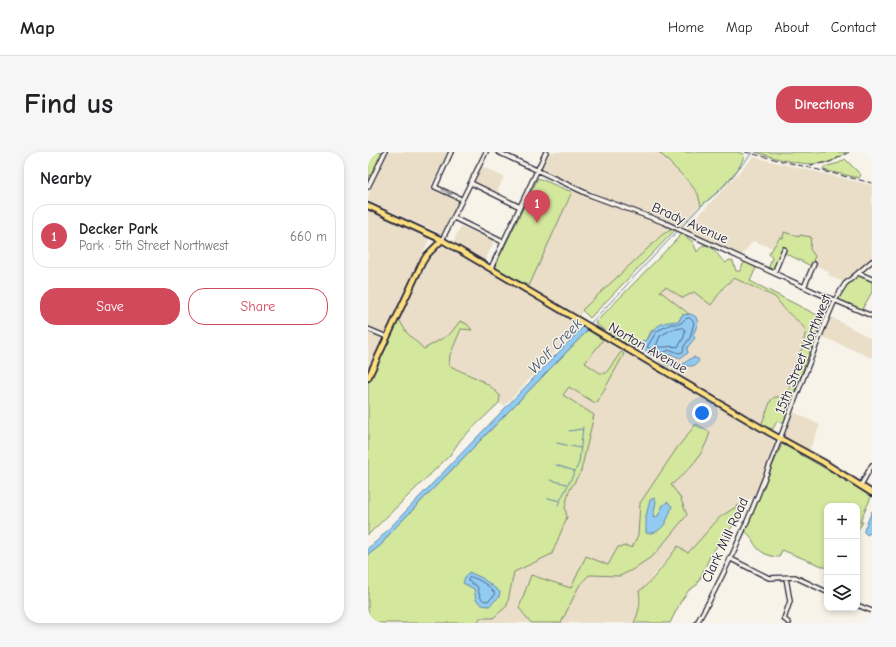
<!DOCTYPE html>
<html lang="en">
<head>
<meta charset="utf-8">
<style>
	body { margin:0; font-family:"Comic Neue",sans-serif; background:#f6f6f6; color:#202124 }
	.controls { position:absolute; right:12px; bottom:12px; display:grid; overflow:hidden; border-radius:8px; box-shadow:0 2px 6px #0003 }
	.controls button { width:36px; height:36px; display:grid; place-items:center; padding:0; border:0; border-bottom:1px solid #e0e0e0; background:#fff; color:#202124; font:20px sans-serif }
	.you { position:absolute; left:334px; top:261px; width:14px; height:14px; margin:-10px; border:3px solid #fff; border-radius:50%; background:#1a73e8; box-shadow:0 0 0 6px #1a73e833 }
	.badge { display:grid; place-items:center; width:26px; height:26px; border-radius:50%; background:#d1495b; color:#fff; font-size:13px; font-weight:700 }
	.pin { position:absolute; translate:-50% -33px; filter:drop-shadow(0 1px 2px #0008) }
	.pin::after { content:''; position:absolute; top:21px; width:14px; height:12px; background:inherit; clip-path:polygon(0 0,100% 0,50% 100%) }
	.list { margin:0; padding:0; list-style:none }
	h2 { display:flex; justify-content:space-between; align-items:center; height:52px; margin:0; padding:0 16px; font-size:17px }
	h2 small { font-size:13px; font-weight:400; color:#757577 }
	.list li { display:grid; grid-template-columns:26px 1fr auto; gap:12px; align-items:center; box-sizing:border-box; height:64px; margin:0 8px 8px; padding:0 8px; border:1px solid #e0e0e0; border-radius:16px }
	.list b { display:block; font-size:15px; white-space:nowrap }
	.list p { margin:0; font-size:13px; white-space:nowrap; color:#757577 }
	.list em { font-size:13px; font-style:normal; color:#757577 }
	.actions { display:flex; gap:8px; padding:12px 16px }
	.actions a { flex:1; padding:9px 0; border:1px solid #d1495b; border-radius:16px; text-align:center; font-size:14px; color:#d1495b }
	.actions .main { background:#d1495b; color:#fff }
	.icon { flex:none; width:22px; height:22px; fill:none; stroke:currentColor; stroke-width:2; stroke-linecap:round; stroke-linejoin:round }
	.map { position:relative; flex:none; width:504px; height:471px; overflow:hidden; border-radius:16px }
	header { display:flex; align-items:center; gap:24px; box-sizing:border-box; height:56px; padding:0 20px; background:#fff; border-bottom:1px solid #e0e0e0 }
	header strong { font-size:19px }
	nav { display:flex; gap:22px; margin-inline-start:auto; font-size:14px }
	.intro { display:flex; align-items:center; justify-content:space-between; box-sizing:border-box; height:96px; padding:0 24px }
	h1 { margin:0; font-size:28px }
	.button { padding:10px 18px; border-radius:16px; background:#d1495b; color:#fff; font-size:14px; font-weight:700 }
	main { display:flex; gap:24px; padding:0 24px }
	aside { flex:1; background:#fff; border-radius:16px; box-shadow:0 2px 6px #0003 }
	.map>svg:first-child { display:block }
</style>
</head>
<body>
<header>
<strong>Map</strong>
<nav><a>Home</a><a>Map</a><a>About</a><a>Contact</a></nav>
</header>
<div class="intro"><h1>Find us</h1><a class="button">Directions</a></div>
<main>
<aside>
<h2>Nearby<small></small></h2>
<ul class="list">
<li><span class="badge">1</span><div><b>Decker Park</b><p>Park · 5th Street Northwest</p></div><em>660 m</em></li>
</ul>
<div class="actions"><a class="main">Save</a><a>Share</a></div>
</aside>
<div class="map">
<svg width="504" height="471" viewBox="0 0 504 471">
	<rect width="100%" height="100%" fill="#f7f3e8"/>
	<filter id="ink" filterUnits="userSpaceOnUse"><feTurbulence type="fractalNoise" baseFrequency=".025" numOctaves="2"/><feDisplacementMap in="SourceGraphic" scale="8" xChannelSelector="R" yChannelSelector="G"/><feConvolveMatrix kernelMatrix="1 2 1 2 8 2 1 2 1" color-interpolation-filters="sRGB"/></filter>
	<g filter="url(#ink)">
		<path fill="#eadec8" d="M20,0H80L62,36L91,50L74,82L0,49V43Z
			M180,0H291L321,30L330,42L333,54L313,77L172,18Z
			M385,5L504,33V107L477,131L460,123L461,120L445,112L442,97L443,86L432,83V85L416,80L415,86L411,85L405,96L385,89L373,104L317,78Z
			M111,13L136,25L128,42L103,31Z
			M206,37L228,48L230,46L303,74L209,166L160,136Z
			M0,57L62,85L0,222Z
			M93,74L125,88V92L116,110L85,90Z
			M74,94L170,145L215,171L136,254L131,251L132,244L101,222L94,221L81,213L82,203L93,177L97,178L92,169L82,182L56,198L39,181L30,166L59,109Z
			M366,126L407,145L418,159L431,170L438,178L434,196L424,222L425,229L417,245H407L403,248L394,271L395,275L289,212L292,206L319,196L327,186L323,162H321L292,139L298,135L315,146L326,140L349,145Z
			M461,164L504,187V206L453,184Z
			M235,188L338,246L409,291L407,299L388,343L352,365L320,401L310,395L284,425L279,435L271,439L270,463L266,471H193L211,434L221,423L252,424L286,403L312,345L303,333L323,316L328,272L309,296L272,351L270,383L264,396L250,395L240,413L218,405L203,436L151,456L163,471H74L187,243Z
			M424,259L452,273L440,301L414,287Z"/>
		<path fill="#d3e89c" stroke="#7a856c" d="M0,0H15L0,32Z
			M291,0H369L376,2C374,21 347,42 333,54L330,42L321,30Z
			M387,0H478C456,23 412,7 387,0Z
			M477,7L493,23L491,26L455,18L456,15L471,11Z
			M170,26L204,40L161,134L126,116Z
			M305,77L307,78L222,166L214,158L295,82Z
			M416,80L431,85L432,83L443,85L442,97L447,104L443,114L415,100L406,121L400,118L404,106L401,102L412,85L415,86Z
			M314,82L325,90L329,100L335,93C347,92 350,107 358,111L361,108L365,109L368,119H372L375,112L378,110L388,116L382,129L455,166L419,259L418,269L414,271L409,269L405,277L395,275L394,271L403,248L407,245H417L425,229L424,222L434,196L438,178L431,170L418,159L407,145L366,126L356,135L343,153L326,140L315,146L298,135L292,139L321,162L314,163L311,169L283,179L279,188L275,189L273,194L268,195L250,188L227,171Z
			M490,121L504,128V140L493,159L468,148L474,137Z
			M29,164L39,181L56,197L82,182L92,169L99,172L104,178L93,177L82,203L81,213C99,224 118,226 132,244L131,251L93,287L82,303L0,383V226Z
			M220,178L235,188L217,211L232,221H238L253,200L256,202L230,249L227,251L201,235L195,243L226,263L213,319L201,339L197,356L199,365L184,402L146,420L139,454L125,466H112L109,471H0V403L13,393L23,380Z
			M328,272L342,280C336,303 321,318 303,333L312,345L319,363L286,403L264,418L252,424L221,423L211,434L193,471H163L151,456L163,423L203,436L218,404L240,413L250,395L259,394L264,396L270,383L272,351L309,296Z
			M414,292L504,343L492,370H495L489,379V354H459V416L414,398L411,405C403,405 392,401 388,394C383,388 384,383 376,379Z
			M371,353L370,364L364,375L343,402L329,433L321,438L313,449L302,471H266C271,461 273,450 271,439C282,433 301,406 310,394L320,401L352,365Z"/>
		<path fill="#92cbf2" stroke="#6587a9" d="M323,162L328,165L330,171L325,183L327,186L319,196L320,201L312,206L303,202C290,206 282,205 273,194L274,189L279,188C288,172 294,170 311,169L314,163Z
			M215,175L220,178L23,380L13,393L0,403V396L10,388Z
			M325,205L330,207L331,209C325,217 321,213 313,213L311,219L306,216L311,212L299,213L295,210L300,208L315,212Z
			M286,346L288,349L285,366L290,364L295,353L299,350L304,354C300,367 295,383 278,381V364L282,348Z
			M504,359V380L499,383L496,380V378Z
			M101,420L114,426L132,440L131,445L121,454L114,453L108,448L106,437L95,431L97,425Z"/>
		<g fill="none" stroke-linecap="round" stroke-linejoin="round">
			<path stroke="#4f6684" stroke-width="1" d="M322,166L326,170L322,186L316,194L315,200L311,201L303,198L292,201L279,195L289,179L303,172H312L317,167Z
				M315,176L317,178L316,185L310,195C302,193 295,197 288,194L292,184L303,178Z
				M102,425C108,425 126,436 127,443L120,449C110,449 112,441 109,434L100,429Z"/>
			<path stroke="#6587a9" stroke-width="1" d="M221,173L333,54L350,40L385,0
				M201,279L214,277
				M189,291L212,296
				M188,313L207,319
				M182,328L199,332
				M180,346L192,349
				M190,353L211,311L215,275"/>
			<defs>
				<path id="minor" d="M83,0L67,35L91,46
					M130,0L222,43L295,70L447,140L504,164
					M103,31L152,55
					M0,35L17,0
					M86,66L135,90
					M74,88L118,0
					M123,116L178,0
					M406,121L416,97
					M490,121L504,127
					M436,135L446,112
					M0,177L19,185
					M493,333L504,313
					M361,406L401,426L427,425L459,440
					M418,426L422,449L416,467L421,471
					M489,453L504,459
					M329,471C388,369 420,255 467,148L477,132L504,109
					M502,471L504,466"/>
				<path id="major" d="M0,54L74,88L402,281L455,310L504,341
					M0,226L54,111L59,103L74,88"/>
			</defs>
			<use href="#minor" stroke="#22223b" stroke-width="6"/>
			<use href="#major" stroke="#22223b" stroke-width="8"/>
			<use href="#minor" stroke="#f7f3e8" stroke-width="3.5"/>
			<use href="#major" stroke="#fde080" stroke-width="4.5"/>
			<path stroke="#22223b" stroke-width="1" stroke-dasharray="6 3" stroke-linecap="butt" d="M377,0L504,31
				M442,13L462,10L481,0"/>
		</g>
		<defs><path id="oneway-solid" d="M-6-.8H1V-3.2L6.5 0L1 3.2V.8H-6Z"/></defs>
		<use fill="#97959a" href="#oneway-solid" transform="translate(79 40) rotate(25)"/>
	</g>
	<g text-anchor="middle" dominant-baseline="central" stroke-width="3" stroke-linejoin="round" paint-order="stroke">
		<g font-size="14" fill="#22223b" stroke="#f7f3e8">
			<text transform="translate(322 71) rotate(24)">Brady Avenue</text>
			<text transform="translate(280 196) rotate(30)">Norton Avenue</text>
			<text transform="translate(435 202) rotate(-68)">15th Street Northwest</text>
			<text transform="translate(357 388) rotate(-65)">Clark Mill Road</text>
		</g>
		<g font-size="15" font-style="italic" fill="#445572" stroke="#f7f3e8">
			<text transform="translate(187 194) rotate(-46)">Wolf Creek</text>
		</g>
	</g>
</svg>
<div class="controls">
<button>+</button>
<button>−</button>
<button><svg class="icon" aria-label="layers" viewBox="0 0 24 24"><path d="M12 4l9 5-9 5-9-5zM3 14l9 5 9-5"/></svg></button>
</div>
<div class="you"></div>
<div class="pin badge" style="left:169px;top:71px">1</div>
</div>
</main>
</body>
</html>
